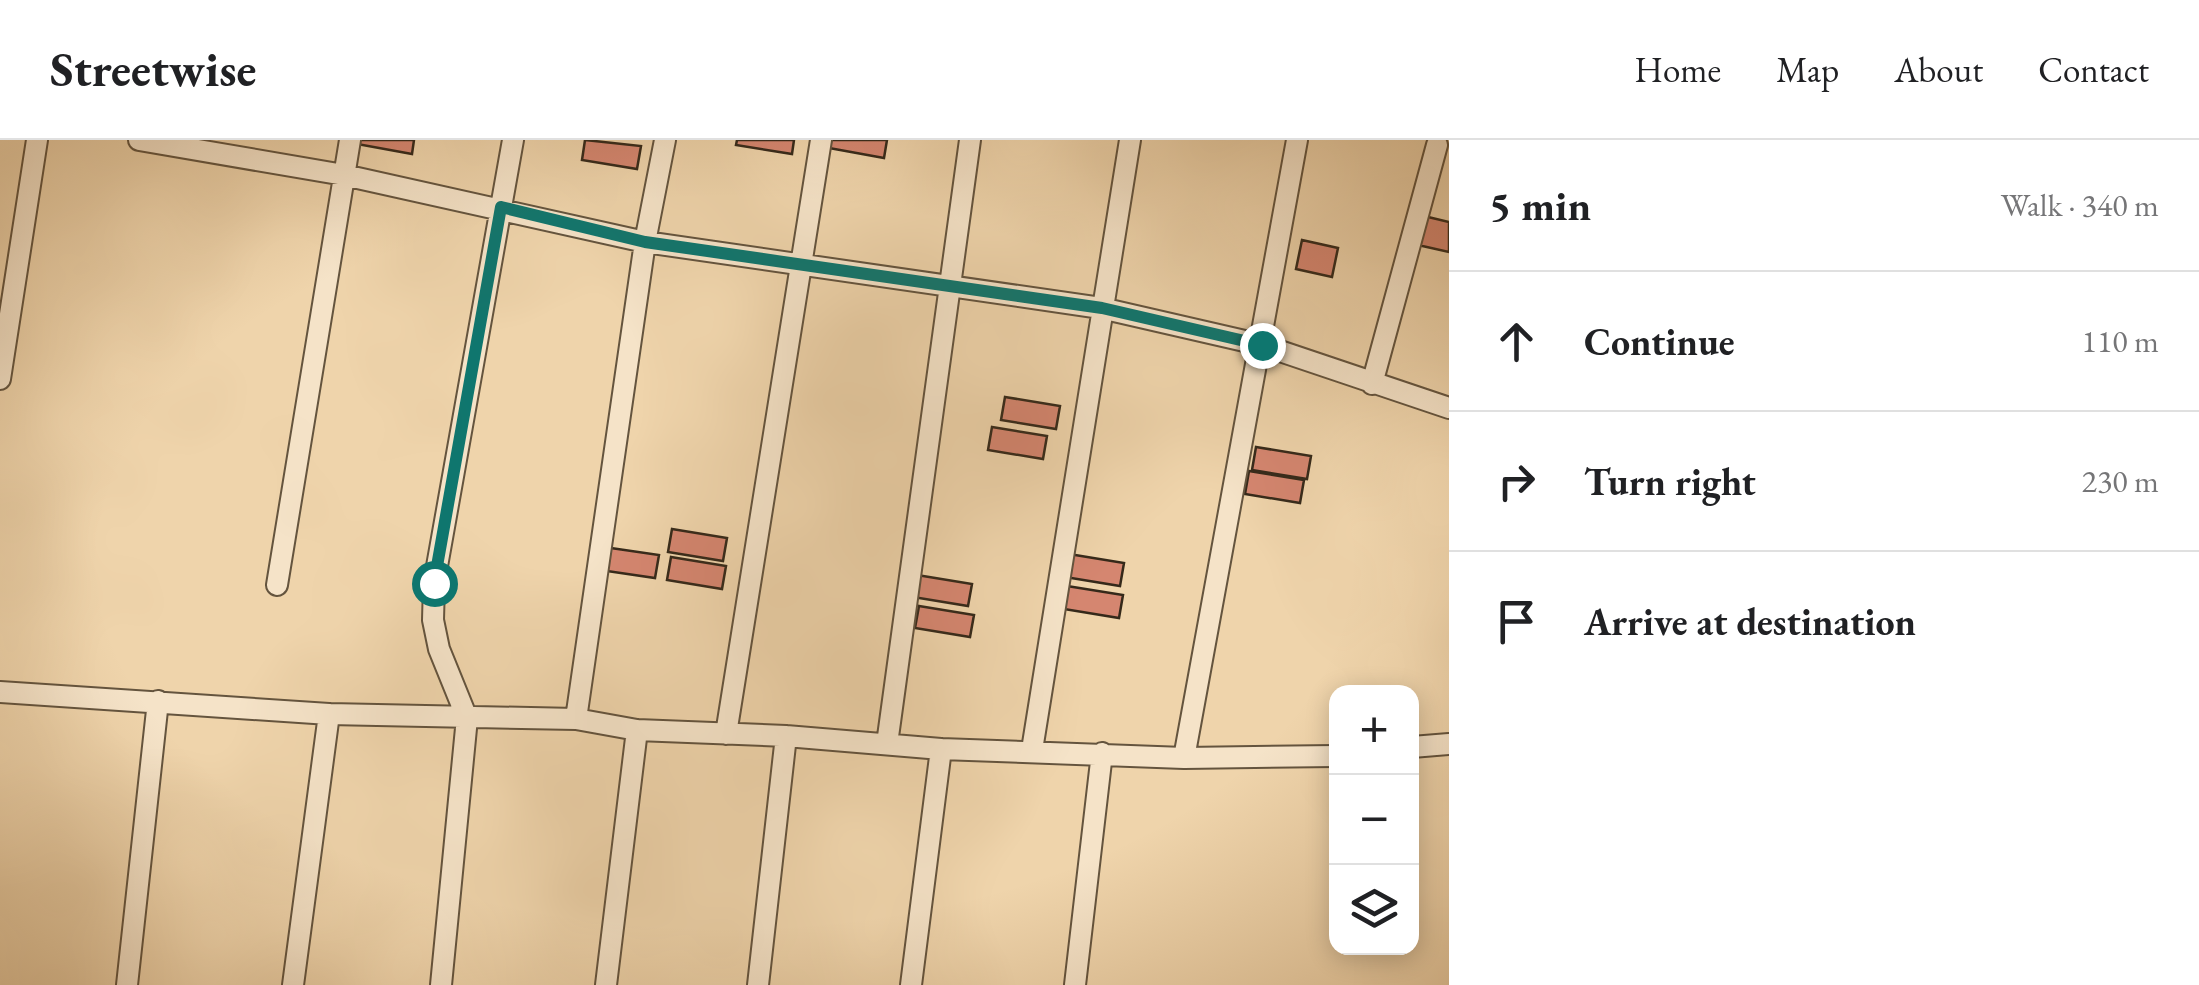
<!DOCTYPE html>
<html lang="en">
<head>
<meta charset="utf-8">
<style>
	body { margin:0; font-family:"EB Garamond",serif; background:#f6f6f6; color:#202124 }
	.controls { position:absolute; right:30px; bottom:30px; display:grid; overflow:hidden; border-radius:20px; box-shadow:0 5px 25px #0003 }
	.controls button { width:90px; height:90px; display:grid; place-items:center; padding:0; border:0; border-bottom:2px solid #e0e0e0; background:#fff; color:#202124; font:50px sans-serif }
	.stop { position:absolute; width:30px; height:30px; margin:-22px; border:8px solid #0f766e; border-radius:50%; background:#fff }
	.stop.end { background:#0f766e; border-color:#fff; box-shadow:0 2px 10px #0008 }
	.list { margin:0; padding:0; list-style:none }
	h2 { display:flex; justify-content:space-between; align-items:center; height:130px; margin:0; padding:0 40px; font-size:42px }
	h2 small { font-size:32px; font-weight:400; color:#757577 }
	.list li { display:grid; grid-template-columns:65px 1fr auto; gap:30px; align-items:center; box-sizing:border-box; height:140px; padding:0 40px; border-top:2px solid #e0e0e0 }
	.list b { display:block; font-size:38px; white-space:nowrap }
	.list em { font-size:32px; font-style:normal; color:#757577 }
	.icon { flex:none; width:55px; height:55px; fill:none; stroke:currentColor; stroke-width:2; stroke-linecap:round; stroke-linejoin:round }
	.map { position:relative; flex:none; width:1449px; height:845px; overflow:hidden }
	header { display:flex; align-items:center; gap:60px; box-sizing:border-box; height:140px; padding:0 50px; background:#fff; border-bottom:2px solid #e0e0e0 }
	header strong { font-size:48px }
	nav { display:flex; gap:55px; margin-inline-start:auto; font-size:35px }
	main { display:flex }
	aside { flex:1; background:#fff }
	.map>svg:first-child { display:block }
</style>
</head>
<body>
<header>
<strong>Streetwise</strong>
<nav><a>Home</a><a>Map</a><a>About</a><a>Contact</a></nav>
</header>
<main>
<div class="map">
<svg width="1449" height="845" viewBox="0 0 1449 845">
	<rect width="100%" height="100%" fill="#efd4ab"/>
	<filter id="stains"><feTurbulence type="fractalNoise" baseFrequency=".002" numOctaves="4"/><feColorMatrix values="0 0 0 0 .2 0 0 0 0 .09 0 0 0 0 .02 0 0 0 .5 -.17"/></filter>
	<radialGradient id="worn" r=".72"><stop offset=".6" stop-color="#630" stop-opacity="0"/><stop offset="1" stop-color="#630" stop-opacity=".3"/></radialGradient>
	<path fill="#d58670" stroke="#35291a" stroke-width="2.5" d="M357,0H414L412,14L357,4Z
		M585,0L641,6L637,29L582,20Z
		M737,0H794L792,14L736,5Z
		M830,0H887L884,18L829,8Z
		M1424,76L1449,82V112L1418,105Z
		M1302,100L1338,108L1332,137L1296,129Z
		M1005,257L1060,266L1056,289L1001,280Z
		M992,287L1047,296L1043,319L988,310Z
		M1256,307L1311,316L1307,339L1252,330Z
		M1249,331L1304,340L1300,363L1245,354Z
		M672,389L727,398L723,421L668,412Z
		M604,407L659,415L655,438L600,430Z
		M1069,414L1124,423L1120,446L1065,437Z
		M671,417L726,426L722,449L667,440Z
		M917,435L972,444L968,466L913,457Z
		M1067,446L1123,455L1119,478L1064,469Z
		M919,466L974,475L970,497L915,488Z"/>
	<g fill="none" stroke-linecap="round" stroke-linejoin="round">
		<defs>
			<path id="street" d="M139,0L344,35L645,102L1101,168L1262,205L1449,268
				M0,239L37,0
				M1372,244L1437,5
				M277,445L350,0
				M0,552L329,574L576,579L637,590L786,596L941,609L1184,618L1336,616
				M576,579L645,102L665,0
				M726,594L821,0
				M887,604L970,0
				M1412,607L1449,604
				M1032,610L1130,0
				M1184,618L1297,0
				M127,845L158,561
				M293,845L329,574
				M441,845L467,578L439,509L433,480L434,443L513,0
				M606,845L637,590
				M758,845L786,596
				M911,845L941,609
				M1075,845L1102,613"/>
		</defs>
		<use href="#street" stroke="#64543e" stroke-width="24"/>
		<use href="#street" stroke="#f5e3c8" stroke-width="20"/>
	</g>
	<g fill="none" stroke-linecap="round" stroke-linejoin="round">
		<path stroke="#0f766e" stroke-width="12" d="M434,443L501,67L645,102L1102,168L1262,205"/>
	</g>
	<rect width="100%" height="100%" filter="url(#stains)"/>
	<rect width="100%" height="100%" fill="url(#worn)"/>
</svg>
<div class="controls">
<button>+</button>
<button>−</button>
<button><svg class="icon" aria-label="layers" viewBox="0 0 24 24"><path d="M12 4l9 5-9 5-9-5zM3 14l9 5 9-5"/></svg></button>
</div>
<div class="stop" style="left:434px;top:443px"></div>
<div class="stop end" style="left:1262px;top:205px"></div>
</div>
<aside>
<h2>5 min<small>Walk · 340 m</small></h2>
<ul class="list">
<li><svg class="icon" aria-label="ahead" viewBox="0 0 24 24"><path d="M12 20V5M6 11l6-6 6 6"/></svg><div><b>Continue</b></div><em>110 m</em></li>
<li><svg class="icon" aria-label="right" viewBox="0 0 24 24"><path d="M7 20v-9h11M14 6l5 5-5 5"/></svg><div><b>Turn right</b></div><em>230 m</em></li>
<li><svg class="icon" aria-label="arrive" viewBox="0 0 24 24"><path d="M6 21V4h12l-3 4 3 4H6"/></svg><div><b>Arrive at destination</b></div></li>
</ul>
</aside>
</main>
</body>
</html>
